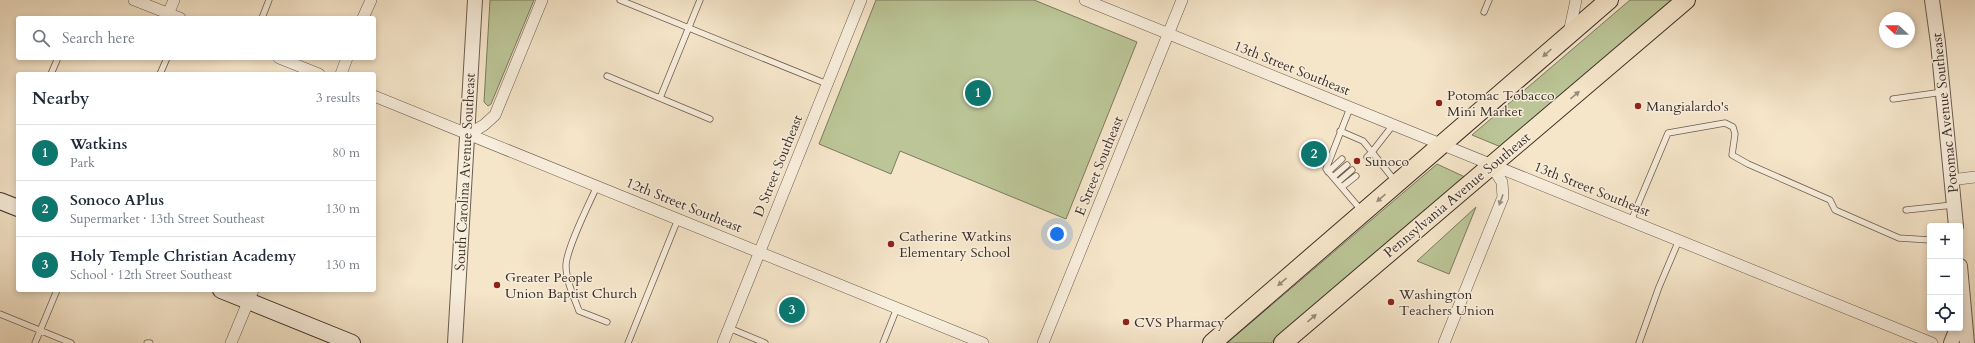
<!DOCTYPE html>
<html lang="en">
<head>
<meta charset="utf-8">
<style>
	body { margin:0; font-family:Cardo,serif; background:#f6f6f7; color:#1f2937 }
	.controls { position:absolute; right:12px; bottom:12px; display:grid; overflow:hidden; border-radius:4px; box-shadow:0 2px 6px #0003 }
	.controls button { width:36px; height:36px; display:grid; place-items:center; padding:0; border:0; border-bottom:1px solid #e0e1e3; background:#fff; color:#1f2937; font:20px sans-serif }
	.compass { position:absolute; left:1879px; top:12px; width:36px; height:36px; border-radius:50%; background:#fff; box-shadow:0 2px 6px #0003; rotate:292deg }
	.you { position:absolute; left:1057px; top:234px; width:14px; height:14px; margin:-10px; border:3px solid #fff; border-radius:50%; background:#1a73e8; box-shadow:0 0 0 6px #1a73e833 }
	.badge { display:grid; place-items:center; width:26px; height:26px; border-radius:50%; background:#0f766e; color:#fff; font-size:13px; font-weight:700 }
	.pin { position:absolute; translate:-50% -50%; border:2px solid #fff; box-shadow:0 1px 4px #0006 }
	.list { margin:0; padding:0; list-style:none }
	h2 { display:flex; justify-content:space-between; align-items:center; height:52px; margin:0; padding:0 16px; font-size:17px }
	h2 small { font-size:13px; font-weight:400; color:#747a83 }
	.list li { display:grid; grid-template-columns:26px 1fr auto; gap:12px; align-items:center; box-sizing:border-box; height:56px; padding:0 16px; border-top:1px solid #e0e1e3 }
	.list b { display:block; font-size:15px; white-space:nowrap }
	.list p { margin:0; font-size:13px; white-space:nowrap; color:#747a83 }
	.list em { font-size:13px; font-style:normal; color:#747a83 }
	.icon { flex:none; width:22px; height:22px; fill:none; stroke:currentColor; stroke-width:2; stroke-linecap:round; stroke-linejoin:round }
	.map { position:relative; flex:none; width:1975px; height:343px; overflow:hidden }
	.search { position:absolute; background:#fff; box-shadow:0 2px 6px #0003; left:16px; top:16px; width:360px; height:44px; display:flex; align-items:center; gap:10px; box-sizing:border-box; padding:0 14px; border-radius:4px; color:#747a83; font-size:15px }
	.panel { position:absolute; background:#fff; box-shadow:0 2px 6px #0003; left:16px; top:72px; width:360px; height:220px; border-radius:4px }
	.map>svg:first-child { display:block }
</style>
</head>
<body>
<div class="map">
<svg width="1975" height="343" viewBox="0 0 1975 343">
	<rect width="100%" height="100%" fill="#f5e5c9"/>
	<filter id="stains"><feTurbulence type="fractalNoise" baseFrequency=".005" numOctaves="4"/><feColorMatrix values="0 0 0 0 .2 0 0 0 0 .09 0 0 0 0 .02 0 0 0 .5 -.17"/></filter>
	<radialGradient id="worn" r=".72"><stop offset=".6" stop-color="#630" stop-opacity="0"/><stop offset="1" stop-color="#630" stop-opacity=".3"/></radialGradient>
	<path fill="#bbc597" stroke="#7c7a60" d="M490,0H534L491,104L488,106L484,102Z
		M876,0H1034L1137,42L1066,219L900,151L891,174L819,144Z
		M1630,0H1674L1501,147L1472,135Z
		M1437,164L1465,177L1271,343H1227Z
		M1476,207L1449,274L1417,261Z"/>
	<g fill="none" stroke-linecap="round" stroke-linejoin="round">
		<defs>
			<path id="service" d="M620,0L827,84
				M1484,12L1489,0
				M262,18L269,0
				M51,74L57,60
				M160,74L167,58
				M607,76L710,119
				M660,98L700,0
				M1893,99L1943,92
				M1350,108L1326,169L1361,210
				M1393,125L1372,152L1395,181
				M1340,131L1363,141L1372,152L1367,157
				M1328,172L1342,159
				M1333,177L1347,165
				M1338,182L1352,170
				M597,186C589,204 566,249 566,266C566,281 574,297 579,311L607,322
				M1342,187L1356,176
				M1906,210L1953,205
				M1631,221L1668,133L1725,123L1733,127L1735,134L1732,155L1748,164L1830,200L1835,210L1899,238L1930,240
				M0,314L71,343
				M729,328L765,343
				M35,343L57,290
				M147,343H150
				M628,343L678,219
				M883,343L897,308
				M1639,343L1659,287L1679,240"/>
			<path id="minor" d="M134,0L180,18
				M1085,0L1932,343
				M168,14L174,0
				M363,18L371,0
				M1569,33L1576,0
				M279,58L319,74
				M341,74L347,58
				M374,96L983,343
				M469,134L484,125L495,115L542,0
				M1951,180L1975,177
				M231,343L253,290
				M723,343L861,0
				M1043,343L1182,0
				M1444,343L1503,197L1502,182L1491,165"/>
			<path id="tertiary" d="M1932,0L1938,43L1956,226
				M1960,266L1967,343
				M455,343L475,0
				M1951,343L1957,328"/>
			<path id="secondary" d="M0,201L18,208
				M221,290L352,343"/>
			<path id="primary" d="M1212,343L1609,0
				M1283,343L1686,0"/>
		</defs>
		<use href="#service" stroke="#6b5c51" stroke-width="7"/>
		<use href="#minor" stroke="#6b5c51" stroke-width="12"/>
		<use href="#tertiary" stroke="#6b5c51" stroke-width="16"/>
		<use href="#secondary" stroke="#3d2f29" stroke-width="18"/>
		<use href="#primary" stroke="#3d2f29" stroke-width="20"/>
		<use href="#service" stroke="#f8eedc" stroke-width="5.5"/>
		<use href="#minor" stroke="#f8eedc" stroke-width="11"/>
		<use href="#tertiary" stroke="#f8eedc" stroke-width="14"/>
		<use href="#secondary" stroke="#f8eedc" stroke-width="16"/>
		<use href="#primary" stroke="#f5e5c9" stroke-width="18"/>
	</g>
	<defs><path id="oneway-solid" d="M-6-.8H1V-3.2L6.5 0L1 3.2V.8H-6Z"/></defs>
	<g fill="#998a79">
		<use href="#oneway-solid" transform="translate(1547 53) rotate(138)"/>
		<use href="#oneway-solid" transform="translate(1575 95) rotate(-40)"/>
		<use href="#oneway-solid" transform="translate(1381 198) rotate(139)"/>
		<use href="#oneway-solid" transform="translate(1282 282) rotate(139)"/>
		<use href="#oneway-solid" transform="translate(1312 318) rotate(-41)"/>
	</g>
	<use fill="#9a8e82" href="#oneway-solid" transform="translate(1501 200) rotate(110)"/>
	<g fill="#8f2418" stroke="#f8eedc" stroke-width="1.5">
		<circle cx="1439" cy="103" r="4"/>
		<circle cx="1638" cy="106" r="4"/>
		<circle cx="1357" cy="161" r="4"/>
		<circle cx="891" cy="244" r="4"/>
		<circle cx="497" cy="285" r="4"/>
		<circle cx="1391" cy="302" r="4"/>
		<circle cx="1126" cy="322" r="4"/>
	</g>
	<g text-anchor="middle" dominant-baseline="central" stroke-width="3" stroke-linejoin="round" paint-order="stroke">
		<g font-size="14" fill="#3d2f29" stroke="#f8eedc">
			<text transform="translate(1292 68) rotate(22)">13th Street Southeast</text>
			<text transform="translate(1945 113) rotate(-96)">Potomac Avenue Southeast</text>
			<text transform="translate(778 166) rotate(-68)">D Street Southeast</text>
			<text transform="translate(1099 166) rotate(-68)">E Street Southeast</text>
			<text transform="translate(465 172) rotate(-87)">South Carolina Avenue Southeast</text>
			<text transform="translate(1592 189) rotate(22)">13th Street Southeast</text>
			<text transform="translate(1457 195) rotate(-40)">Pennsylvania Avenue Southeast</text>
			<text transform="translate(684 205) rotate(22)">12th Street Southeast</text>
		</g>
		<g font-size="14" fill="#3d2f29" stroke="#f8eedc" text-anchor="start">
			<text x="1447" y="95">Potomac Tobacco<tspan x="1447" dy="16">Mini Market</tspan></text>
			<text x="1646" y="106">Mangialardo's</text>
			<text x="1365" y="161">Sunoco</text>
			<text x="899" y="236">Catherine Watkins<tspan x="899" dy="16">Elementary School</tspan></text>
			<text x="505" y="277">Greater People<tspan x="505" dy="16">Union Baptist Church</tspan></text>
			<text x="1399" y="294">Washington<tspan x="1399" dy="16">Teachers Union</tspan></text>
			<text x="1134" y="322">CVS Pharmacy</text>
		</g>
	</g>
	<rect width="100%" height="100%" filter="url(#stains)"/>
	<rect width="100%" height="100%" fill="url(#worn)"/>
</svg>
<div class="controls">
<button>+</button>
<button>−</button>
<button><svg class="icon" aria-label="locate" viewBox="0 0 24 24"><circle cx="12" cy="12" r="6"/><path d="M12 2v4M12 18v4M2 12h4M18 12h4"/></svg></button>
</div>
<svg class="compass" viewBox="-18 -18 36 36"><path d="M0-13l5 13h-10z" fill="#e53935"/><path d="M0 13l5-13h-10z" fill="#747a83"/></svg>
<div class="you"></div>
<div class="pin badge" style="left:978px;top:93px">1</div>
<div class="pin badge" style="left:1314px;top:154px">2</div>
<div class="pin badge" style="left:792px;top:310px">3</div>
<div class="search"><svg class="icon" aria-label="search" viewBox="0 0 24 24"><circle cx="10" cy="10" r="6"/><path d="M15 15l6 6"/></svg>Search here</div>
<section class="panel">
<h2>Nearby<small>3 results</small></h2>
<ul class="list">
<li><span class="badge">1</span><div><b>Watkins</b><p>Park</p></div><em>80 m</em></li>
<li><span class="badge">2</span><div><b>Sonoco APlus</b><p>Supermarket · 13th Street Southeast</p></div><em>130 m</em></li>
<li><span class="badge">3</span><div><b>Holy Temple Christian Academy</b><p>School · 12th Street Southeast</p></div><em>130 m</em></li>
</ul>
</section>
</div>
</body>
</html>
